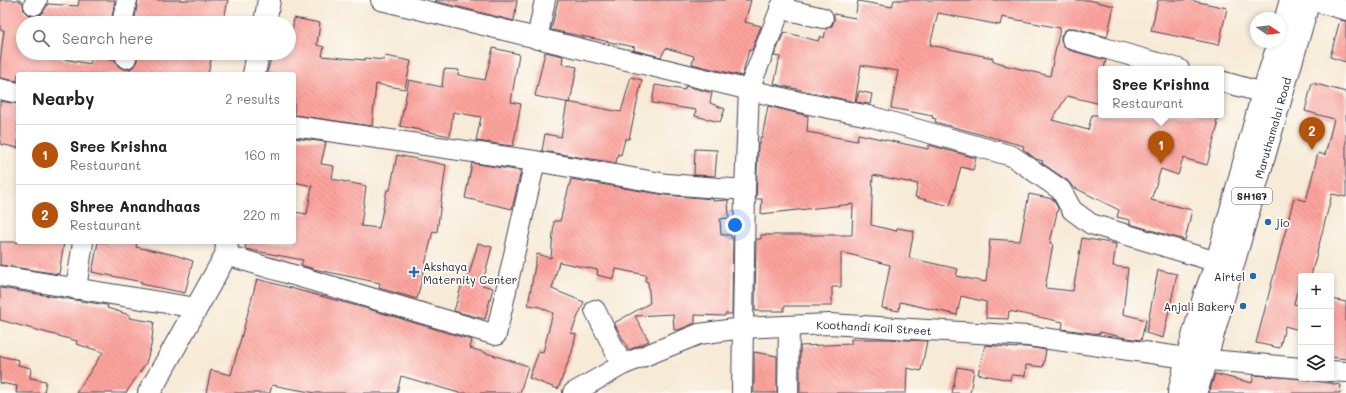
<!DOCTYPE html>
<html lang="en">
<head>
<meta charset="utf-8">
<style>
	body { margin:0; font-family:Mali,sans-serif; background:#f6f6f6; color:#222 }
	.controls { position:absolute; right:12px; bottom:12px; display:grid; overflow:hidden; border-radius:4px; box-shadow:0 2px 6px #0003 }
	.controls button { width:36px; height:36px; display:grid; place-items:center; padding:0; border:0; border-bottom:1px solid #e0e0e0; background:#fff; color:#222; font:20px sans-serif }
	.compass { position:absolute; left:1250px; top:12px; width:36px; height:36px; border-radius:50%; background:#fff; box-shadow:0 2px 6px #0003; rotate:103deg }
	.you { position:absolute; left:735px; top:225px; width:14px; height:14px; margin:-10px; border:3px solid #fff; border-radius:50%; background:#1a73e8; box-shadow:0 0 0 6px #1a73e833 }
	.badge { display:grid; place-items:center; width:26px; height:26px; border-radius:50%; background:#b45309; color:#fff; font-size:13px; font-weight:700 }
	.pin { position:absolute; translate:-50% -33px; filter:drop-shadow(0 1px 2px #0008) }
	.pin::after { content:''; position:absolute; top:21px; width:14px; height:12px; background:inherit; clip-path:polygon(0 0,100% 0,50% 100%) }
	.popup { position:absolute; left:1098px; top:66px; width:126px; height:52px; box-sizing:border-box; display:grid; place-content:center; border-radius:4px; background:#fff; filter:drop-shadow(0 1px 3px #0005); font-size:13px; white-space:nowrap; color:#767676 }
	.popup b { font-size:15px; color:#222 }
	.popup::after { content:''; position:absolute; left:50%; top:100%; margin-left:-8px; border:8px solid transparent; border-top-color:#fff }
	.list { margin:0; padding:0; list-style:none }
	h2 { display:flex; justify-content:space-between; align-items:center; height:52px; margin:0; padding:0 16px; font-size:17px }
	h2 small { font-size:13px; font-weight:400; color:#767676 }
	.list li { display:grid; grid-template-columns:26px 1fr auto; gap:12px; align-items:center; box-sizing:border-box; height:60px; padding:0 16px; border-top:1px solid #e0e0e0 }
	.list b { display:block; font-size:15px; white-space:nowrap }
	.list p { margin:0; font-size:13px; white-space:nowrap; color:#767676 }
	.list em { font-size:13px; font-style:normal; color:#767676 }
	.icon { flex:none; width:22px; height:22px; fill:none; stroke:currentColor; stroke-width:2; stroke-linecap:round; stroke-linejoin:round }
	.map { position:relative; flex:none; width:1346px; height:393px; overflow:hidden }
	.search { position:absolute; background:#fff; box-shadow:0 2px 6px #0003; left:16px; top:16px; width:280px; height:44px; display:flex; align-items:center; gap:10px; box-sizing:border-box; padding:0 14px; border-radius:22px; color:#767676; font-size:15px }
	.panel { position:absolute; background:#fff; box-shadow:0 2px 6px #0003; left:16px; top:72px; width:280px; height:172px; border-radius:4px }
	.map>svg:first-child { display:block }
</style>
</head>
<body>
<div class="map">
<svg width="1346" height="393" viewBox="0 0 1346 393">
	<defs>
		<pattern id="building-back-hatch" width="6" height="6" patternUnits="userSpaceOnUse"><rect width="6" height="6" fill="#fca39c"/><path d="M-1 5l2 2M0 0l6 6M5-1l2 2" fill="none" stroke="#d88c87"/></pattern>
	</defs>
	<rect width="100%" height="100%" fill="#fdfcf7"/>
	<filter id="ink" filterUnits="userSpaceOnUse"><feTurbulence type="fractalNoise" baseFrequency=".025" numOctaves="2"/><feDisplacementMap in="SourceGraphic" scale="8" xChannelSelector="R" yChannelSelector="G"/><feConvolveMatrix kernelMatrix="1 2 1 2 8 2 1 2 1" color-interpolation-filters="sRGB"/></filter>
	<filter id="wash" filterUnits="userSpaceOnUse"><feTurbulence type="fractalNoise" baseFrequency=".012" numOctaves="4" result="noise"/><feDisplacementMap in="SourceGraphic" scale="16" xChannelSelector="R" yChannelSelector="G"/><feGaussianBlur stdDeviation="0.9" result="paint"/><feColorMatrix in="noise" values="0 0 0 0 0 0 0 0 0 0 0 0 0 0 0 0 0 1.4 0 .05"/><feComposite in="paint" operator="in"/></filter>
	<g filter="url(#wash)">
		<rect width="100%" height="100%" fill="#f7ead6"/>
		<g id="blocks">
			<path fill="url(#building-back-hatch)" fill-rule="evenodd" d="M0,0H20V2H23V5L24,11L28,15L34,16L40,15L44,11L48,4L78,6L79,0H115L111,23H23V53H54L53,57L90,64L92,55L115,60L118,66L124,69H130L135,65L137,60L138,53H202L212,55L208,74H18V81L0,78V62L4,30H0Z
				M138,0H228L223,23H134Z
				M436,0H517L514,21L435,1Z
				M558,0H751L745,22L761,26L752,50H749L742,76L692,64L694,56L666,48L661,57L633,50L635,47L551,30Z
				M894,0H1089L1114,6L1107,37L1075,28H1069L1064,31L1061,36V42L1064,47L1069,50L1106,60L1104,69H1101V104L1067,96L1052,120L1088,130L1092,115H1219L1216,124L1218,125L1207,165L1183,158L1178,175L1161,169L1151,200L1192,210L1185,240L1130,224V220L1117,217L1119,210L1073,187L1068,181L1042,163L1043,161L1036,159L1023,149L1024,146L935,122L936,119L932,118L933,116L891,108L898,71L861,65L855,102L774,84L780,57L774,56L784,32L818,41L820,36L824,38L826,29L832,26L834,20V14L855,18L858,1L892,7ZM938,13L1000,25L1002,17L1060,28L1050,76L1004,65V64L993,61V58L930,45Z
				M1158,0H1189L1227,8L1219,45L1151,31Z
				M294,18L320,23L317,45L324,47L322,56L365,60V58L384,60L385,56L411,61L405,89L376,84L372,126L294,115V74H267L272,53H289V39H291Z
				M1340,20L1346,21V62L1330,57Z
				M493,48L519,54L511,102L521,104L513,146L476,141L481,117L453,112L450,136L400,126L409,80L442,87L444,69L459,70L458,75L485,80Z
				M545,52L563,56L562,64L577,67L570,103L535,96Z
				M631,77L642,80L629,139H625L621,155L618,154L616,163L542,151L545,134L561,137L567,102L621,112Z
				M1312,83L1346,92V197L1332,194L1311,276H1301L1294,304L1301,306V322L1299,330L1285,326L1280,348L1256,343L1294,198L1306,201L1318,153L1325,155L1334,119L1305,111Z
				M655,85L684,90L686,86L712,93L710,103L725,109L720,122L695,116L696,110L652,103Z
				M859,91L872,94L870,104L856,102Z
				M0,101L18,104V148L0,144Z
				M768,106L808,116L807,132L857,141L858,134L928,149L929,145L976,158L973,170L961,167L950,206L915,197L918,184L873,175L871,225L896,231L897,228L914,231L909,258L958,269L956,276L986,282L990,239L1020,241L1029,194L1053,199L1058,208L1050,243L1053,244L1045,288L1073,291L1082,238L1116,244L1113,266L1128,268L1123,314L1146,320L1141,340L1121,337L1100,332V334L1062,329L1063,322L1009,311L1008,319L986,318V302L961,296L957,315L900,302L899,311L882,308L890,265L841,252V287H832V306H784V311H755L756,239H761V235H852L853,204L761,214L762,199H756L758,144H760V137H762Z
				M294,138L326,142L321,164L334,166L332,179L366,186L361,226L379,228L387,190H390L397,155L446,165L437,232L433,231L417,299L379,288L380,283L314,269L301,265L303,260L245,249L246,242H294V212L307,214L312,186L294,182Z
				M695,149L717,150L715,176L694,175Z
				M472,163L521,171L512,209L465,198Z
				M571,179L665,195L713,199V201L728,200L729,218L720,219L721,235H731V238H733L732,314H725V316L695,315V323L678,330H674L673,314L635,316L649,341L629,350L614,323L650,303L648,282L645,281L646,275L616,269L614,279L597,275L598,270L559,262L552,289L584,302L571,333L576,334L572,352L558,389L529,378L539,351L543,352L553,313L540,307L528,305L537,254L551,258L554,221H560Z
				M0,242H64L59,274L0,265Z
				M98,242H137L136,247L175,255L193,261L185,293L141,284L142,282L92,272Z
				M478,243L492,247L482,285L493,288L485,319L454,311L463,280L467,281Z
				M1158,270L1177,274L1163,338L1146,333Z
				M257,279L365,308L472,340L470,348L528,366L520,393H459L401,376L397,393H315L272,385L270,393H206L211,370L231,375Z
				M0,288L106,305H108L107,308L130,315L129,318L154,322L151,346L146,363L126,393H76L103,352L76,344L77,341L0,320Z
				M1331,299L1346,302V359L1331,357Z
				M851,339H889L927,341L921,371L907,368L906,393H800V346L851,344Z
				M985,345L1017,348V347H1027L1046,350L1043,367L1026,365L1025,376L1011,375L1010,380L978,374Z
				M754,352L777,356V393H754Z
				M0,356L19,360L18,365L31,368L30,378L46,381L44,393H16L17,386L0,383Z
				M957,367L974,370L970,393H952Z
				M1215,374L1252,383L1254,375L1303,379L1341,385L1340,393H1209Z"/>
		</g>
	</g>
	<g filter="url(#ink)">
		<use href="#blocks" fill-opacity="0" stroke="#424052" stroke-width="1"/>
		<g fill="none" stroke-linecap="round" stroke-linejoin="round">
			<defs>
				<g id="minor">
					<path d="M381,0L799,102L869,116L1012,156L1061,190L1072,210L1091,224L1217,262"/>
					<path d="M1311,0L1346,10"/>
					<path d="M34,5L37,0"/>
					<path d="M780,8L823,18"/>
					<path d="M122,23L127,0"/>
					<path d="M537,39L545,0"/>
					<path d="M1072,39L1179,69"/>
					<path d="M126,58L127,53"/>
					<path d="M1221,81L1263,93"/>
					<path d="M0,89L18,93"/>
					<path d="M294,126L535,161L667,184L745,190L742,393"/>
					<path d="M745,190L749,89L784,0"/>
					<path d="M226,255L496,335L535,161"/>
					<path d="M0,276L197,308"/>
					<path d="M76,289L83,242"/>
					<path d="M595,310L622,365"/>
					<path d="M1331,371L1346,372"/>
					<path id="s1" d="M573,393L622,365L699,334L742,328L829,324L1028,336L1187,358L1301,368"/>
					<path d="M788,393L789,326"/>
				</g>
				<path id="secondary" d="M265,23L269,0
					M254,74L258,53
					M149,393L226,255L227,242"/>
				<g id="primary">
					<path d="M1280,38L1291,0"/>
					<path d="M1179,393L1187,358L1205,294L1217,262L1263,93L1279,42"/>
					<path id="s2" d="M1196,393L1309,0"/>
				</g>
			</defs>
			<use href="#minor" stroke="#424052" stroke-width="22"/>
			<use href="#secondary" stroke="#424052" stroke-width="24"/>
			<use href="#primary" stroke="#424052" stroke-width="24"/>
			<use href="#minor" stroke="#fff" stroke-width="20"/>
			<use href="#secondary" stroke="#fff" stroke-width="22"/>
			<use href="#primary" stroke="#fff" stroke-width="22"/>
		</g>
	</g>
	<g fill="#1f6fb2" stroke="#fdfcf7" stroke-width="1.5">
		<circle cx="1268" cy="222" r="4"/>
		<path d="M412 266h4v4h4v4h-4v4h-4v-4h-4v-4h4z"/>
		<circle cx="1253" cy="276" r="4"/>
		<circle cx="1243" cy="306" r="4"/>
	</g>
	<g text-anchor="middle" dominant-baseline="central" stroke-width="3.5" stroke-linejoin="round" paint-order="stroke">
		<rect fill="#fdfcf7" stroke="#646373" stroke-width="1" x="1232" y="188" width="40" height="16" rx="3"/>
		<g font-size="10" font-weight="bold" fill="#22223b">
			<text x="1252" y="196">SH167</text>
		</g>
		<g font-size="11" fill="#22223b" stroke="#fdfcf7">
			<text stroke="none"><textPath href="#s2" startOffset="276">Maruthamalai Road</textPath></text>
			<text stroke="none"><textPath href="#s1" startOffset="315">Koothandi Koil Street</textPath></text>
		</g>
		<g font-size="11" fill="#22223b" stroke="#fdfcf7" text-anchor="start">
			<text x="1276" y="222">jio</text>
			<text x="423" y="266">Akshaya<tspan x="423" dy="13">Maternity Center</tspan></text>
			<text x="1245" y="276" text-anchor="end">Airtel</text>
			<text x="1235" y="306" text-anchor="end">Anjali Bakery</text>
		</g>
	</g>
</svg>
<div class="controls">
<button>+</button>
<button>−</button>
<button><svg class="icon" aria-label="layers" viewBox="0 0 24 24"><path d="M12 4l9 5-9 5-9-5zM3 14l9 5 9-5"/></svg></button>
</div>
<svg class="compass" viewBox="-18 -18 36 36"><path d="M0-13l5 13h-10z" fill="#e53935"/><path d="M0 13l5-13h-10z" fill="#767676"/></svg>
<div class="you"></div>
<div class="pin badge" style="left:1161px;top:164px">1</div>
<div class="popup"><b>Sree Krishna</b>Restaurant</div>
<div class="pin badge" style="left:1312px;top:150px">2</div>
<div class="search"><svg class="icon" aria-label="search" viewBox="0 0 24 24"><circle cx="10" cy="10" r="6"/><path d="M15 15l6 6"/></svg>Search here</div>
<section class="panel">
<h2>Nearby<small>2 results</small></h2>
<ul class="list">
<li><span class="badge">1</span><div><b>Sree Krishna</b><p>Restaurant</p></div><em>160 m</em></li>
<li><span class="badge">2</span><div><b>Shree Anandhaas</b><p>Restaurant</p></div><em>220 m</em></li>
</ul>
</section>
</div>
</body>
</html>
